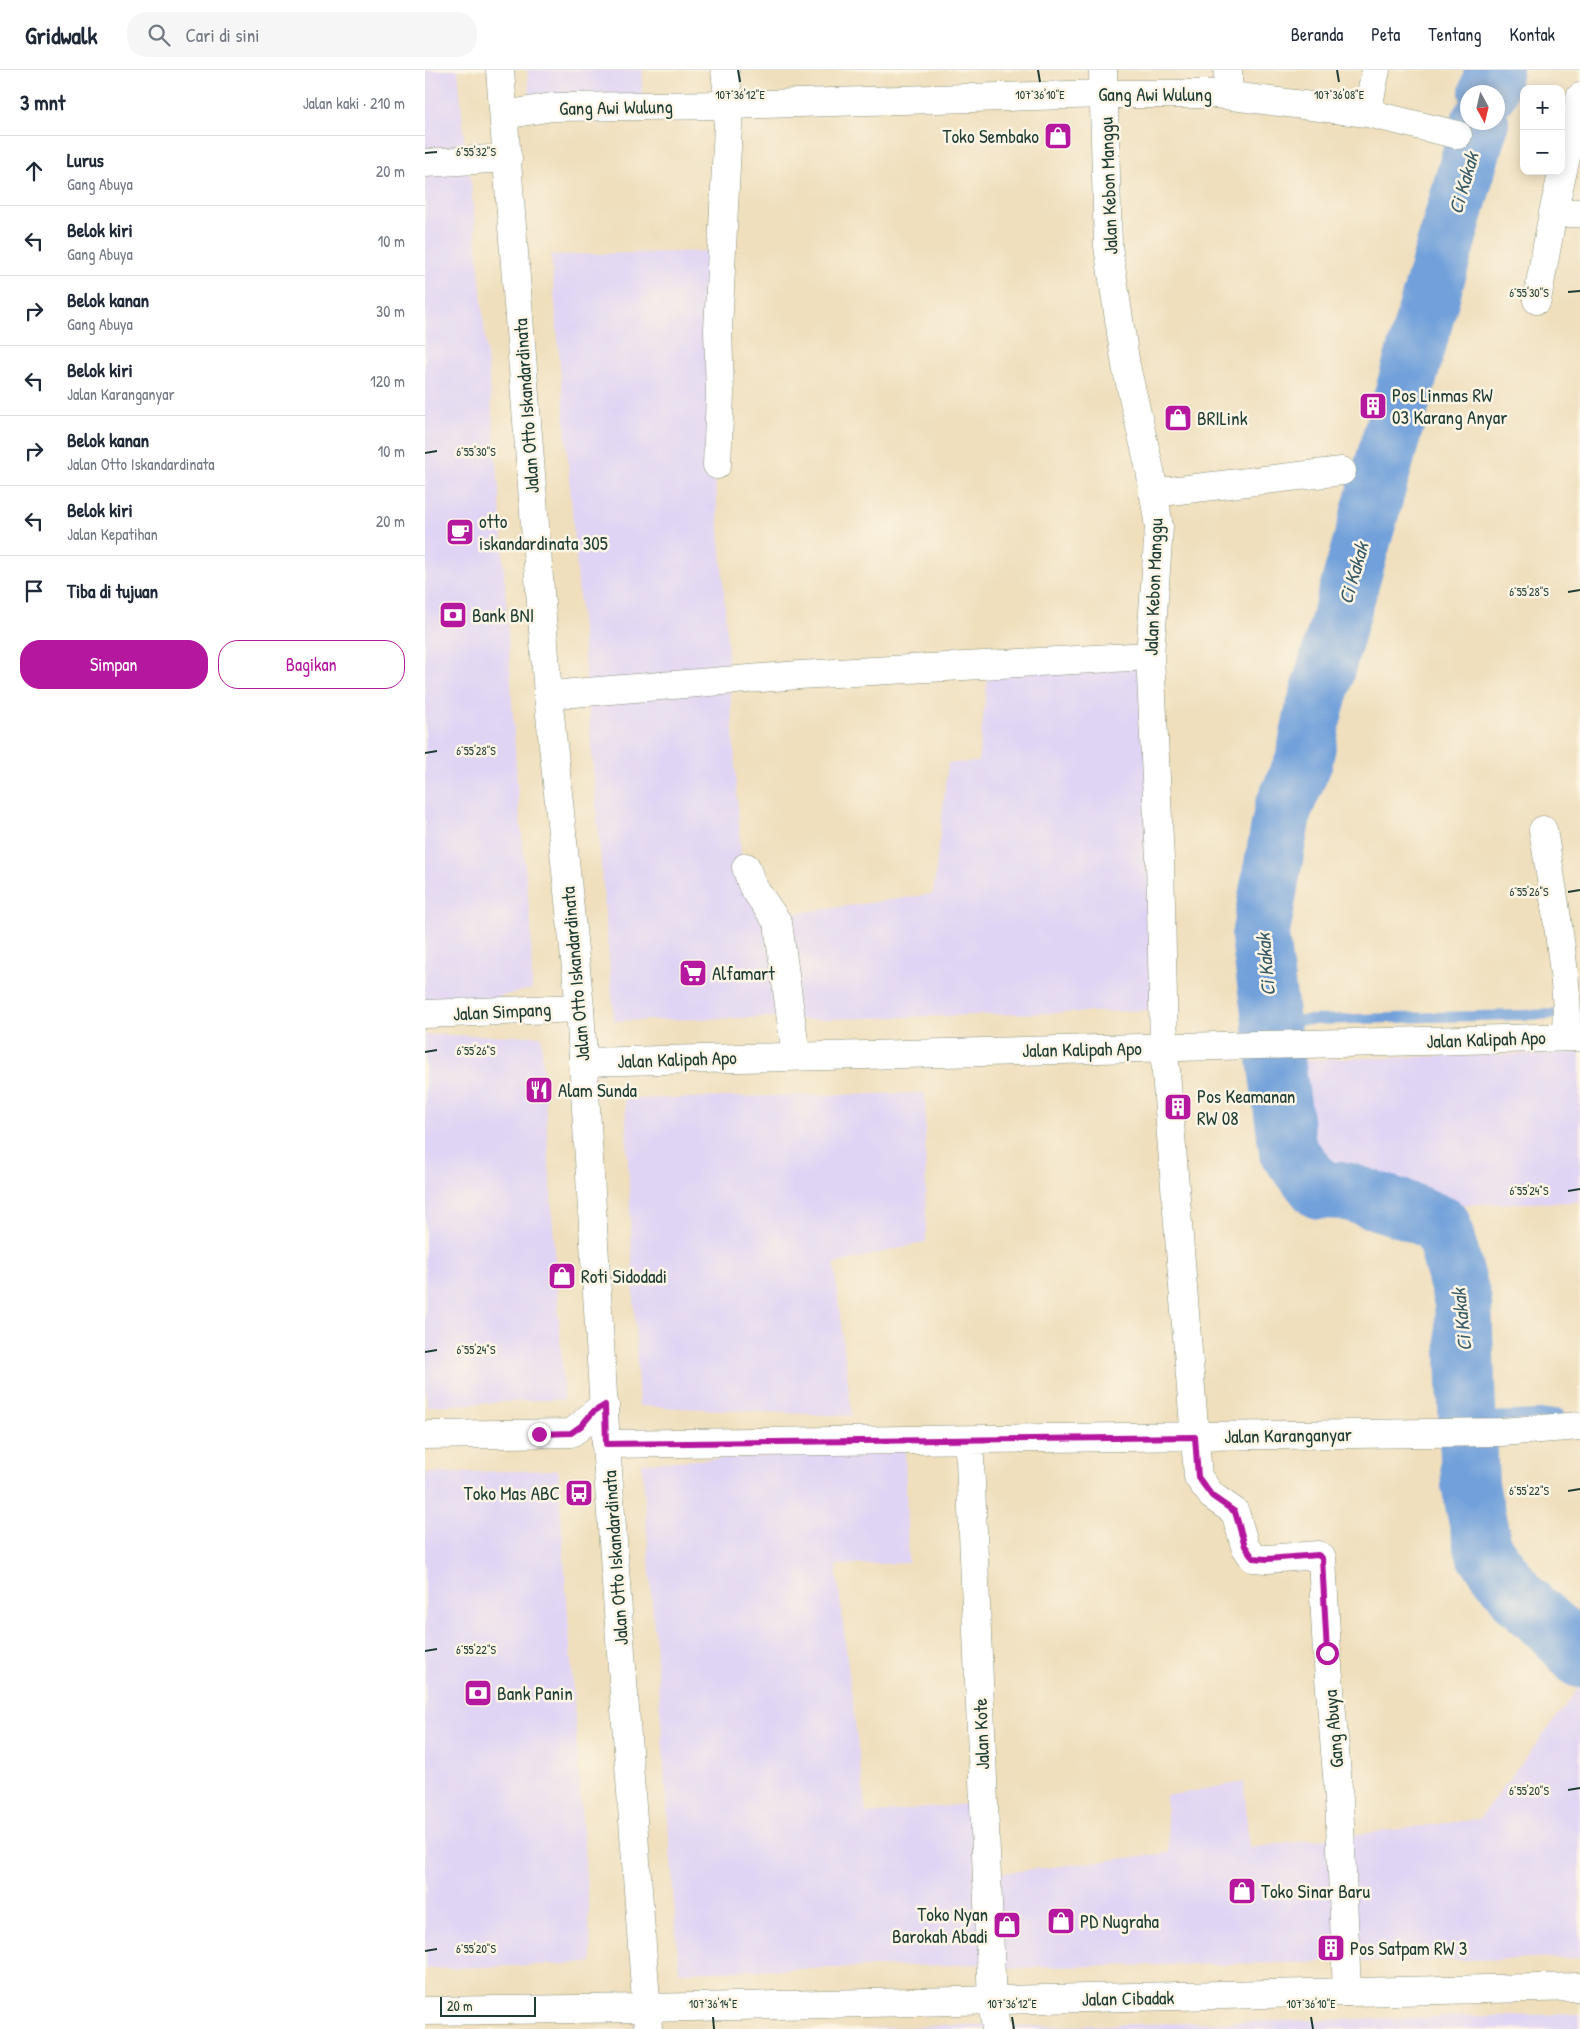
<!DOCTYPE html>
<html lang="id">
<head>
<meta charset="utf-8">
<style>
	body { margin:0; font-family:"Patrick Hand",sans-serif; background:#f6f6f7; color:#1f2937 }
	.controls { position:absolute; right:15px; top:15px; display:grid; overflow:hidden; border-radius:10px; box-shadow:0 2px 12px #0003 }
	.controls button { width:45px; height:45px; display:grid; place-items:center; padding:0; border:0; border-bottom:1px solid #e0e1e3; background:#fff; color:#1f2937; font:25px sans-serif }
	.compass { position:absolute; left:1035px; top:15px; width:45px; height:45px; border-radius:50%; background:#fff; box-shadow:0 2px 12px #0003; rotate:172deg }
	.scale { position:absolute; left:15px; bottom:12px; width:96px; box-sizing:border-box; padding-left:5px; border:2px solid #1f3d34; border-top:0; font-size:14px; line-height:18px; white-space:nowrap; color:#1f3d34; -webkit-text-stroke:4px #fcf5e5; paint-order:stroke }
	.stop { position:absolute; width:15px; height:15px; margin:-11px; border:4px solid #b5179e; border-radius:50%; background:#fff }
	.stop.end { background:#b5179e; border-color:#fff; box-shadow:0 1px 5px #0008 }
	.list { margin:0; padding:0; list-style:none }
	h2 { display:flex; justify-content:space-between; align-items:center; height:65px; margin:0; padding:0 20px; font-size:21px }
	h2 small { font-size:16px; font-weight:400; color:#747a83 }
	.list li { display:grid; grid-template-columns:32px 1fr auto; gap:15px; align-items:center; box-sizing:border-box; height:70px; padding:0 20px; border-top:1px solid #e0e1e3 }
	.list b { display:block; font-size:19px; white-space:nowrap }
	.list p { margin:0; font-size:16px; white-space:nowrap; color:#747a83 }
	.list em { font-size:16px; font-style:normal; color:#747a83 }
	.actions { display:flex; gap:10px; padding:15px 20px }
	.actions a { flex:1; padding:11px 0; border:1px solid #b5179e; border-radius:20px; text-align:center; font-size:18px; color:#b5179e }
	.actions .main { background:#b5179e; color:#fff }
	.icon { flex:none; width:28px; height:28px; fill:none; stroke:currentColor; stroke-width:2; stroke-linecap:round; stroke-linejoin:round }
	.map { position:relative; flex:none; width:1155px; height:1959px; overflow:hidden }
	header { display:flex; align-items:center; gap:30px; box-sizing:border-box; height:70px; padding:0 25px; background:#fff; border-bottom:1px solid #e0e1e3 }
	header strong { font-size:24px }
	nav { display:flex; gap:28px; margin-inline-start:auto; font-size:18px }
	.search { width:350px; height:45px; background:#f6f6f7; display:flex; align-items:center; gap:12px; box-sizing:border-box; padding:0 18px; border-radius:20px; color:#747a83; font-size:19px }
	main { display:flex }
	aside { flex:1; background:#fff }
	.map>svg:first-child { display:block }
</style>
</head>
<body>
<header>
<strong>Gridwalk</strong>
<div class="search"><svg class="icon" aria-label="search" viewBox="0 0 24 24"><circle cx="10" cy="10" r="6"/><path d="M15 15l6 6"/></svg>Cari di sini</div>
<nav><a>Beranda</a><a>Peta</a><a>Tentang</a><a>Kontak</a></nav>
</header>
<main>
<aside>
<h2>3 mnt<small>Jalan kaki · 210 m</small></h2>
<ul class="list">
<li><svg class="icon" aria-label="ahead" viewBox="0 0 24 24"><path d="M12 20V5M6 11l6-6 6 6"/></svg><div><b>Lurus</b><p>Gang Abuya</p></div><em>20 m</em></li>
<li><svg class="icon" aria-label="left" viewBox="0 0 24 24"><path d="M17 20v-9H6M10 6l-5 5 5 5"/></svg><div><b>Belok kiri</b><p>Gang Abuya</p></div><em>10 m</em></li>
<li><svg class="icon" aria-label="right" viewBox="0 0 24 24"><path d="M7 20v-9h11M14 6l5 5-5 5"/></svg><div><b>Belok kanan</b><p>Gang Abuya</p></div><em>30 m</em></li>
<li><svg class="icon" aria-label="left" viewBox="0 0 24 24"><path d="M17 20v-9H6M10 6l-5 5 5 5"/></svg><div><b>Belok kiri</b><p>Jalan Karanganyar</p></div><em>120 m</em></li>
<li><svg class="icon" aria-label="right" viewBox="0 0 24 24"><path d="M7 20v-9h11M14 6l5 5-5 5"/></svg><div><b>Belok kanan</b><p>Jalan Otto Iskandardinata</p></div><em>10 m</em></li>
<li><svg class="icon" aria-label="left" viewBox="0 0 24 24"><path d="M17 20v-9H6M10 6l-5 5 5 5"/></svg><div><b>Belok kiri</b><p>Jalan Kepatihan</p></div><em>20 m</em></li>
<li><svg class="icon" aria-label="arrive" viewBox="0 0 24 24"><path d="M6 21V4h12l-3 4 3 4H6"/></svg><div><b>Tiba di tujuan</b></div></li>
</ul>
<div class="actions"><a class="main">Simpan</a><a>Bagikan</a></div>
</aside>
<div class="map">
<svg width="1155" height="1959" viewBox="0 0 1155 1959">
	<rect width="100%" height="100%" fill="#fcf5e5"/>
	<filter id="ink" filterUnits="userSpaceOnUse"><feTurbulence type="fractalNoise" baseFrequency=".02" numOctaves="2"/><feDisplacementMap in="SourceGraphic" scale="10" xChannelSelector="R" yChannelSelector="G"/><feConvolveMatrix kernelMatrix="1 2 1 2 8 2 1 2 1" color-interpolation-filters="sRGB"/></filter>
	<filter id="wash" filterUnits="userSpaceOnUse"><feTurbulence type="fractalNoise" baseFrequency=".0096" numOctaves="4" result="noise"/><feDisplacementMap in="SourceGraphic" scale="20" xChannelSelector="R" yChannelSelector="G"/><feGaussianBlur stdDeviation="1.12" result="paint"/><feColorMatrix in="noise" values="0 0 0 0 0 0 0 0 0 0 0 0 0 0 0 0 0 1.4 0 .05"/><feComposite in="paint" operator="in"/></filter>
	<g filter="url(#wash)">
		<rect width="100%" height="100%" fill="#efdfbd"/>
		<path fill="#e0d4f4" d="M0,0H33L40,77L0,80Z
			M102,0H218L217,27H105Z
			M45,101L74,418L93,728L106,856L107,919L64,929L0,935V102Z
			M291,181L284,347L297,493L317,801L344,834L354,947L189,951L126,185Z
			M721,584L734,940L370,950L359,845L508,824L523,693L553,692L564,595Z
			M0,965L116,966L139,1329L2,1336L0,1296Z
			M1155,982V1132L1002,1135L921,1123L887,1095L874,990Z
			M500,1023L501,1172L409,1194L427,1346L214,1336L200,1029Z
			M480,1378L483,1493L411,1495L441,1744L552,1733L559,1894L254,1902L217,1393Z
			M133,1400L167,1893L0,1899V1403Z
			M1155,1616V1888L567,1898L569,1804L744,1783L741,1726L819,1712L824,1778L1054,1749Z
			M1155,1944V1959H582V1957Z
			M570,1954V1959H427Z"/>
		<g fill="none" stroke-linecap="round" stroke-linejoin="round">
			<path stroke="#71a0da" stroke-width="10" d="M846,951L1140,944
				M1043,1348L1134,1344"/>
			<path stroke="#71a0da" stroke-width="58" d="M1063,22L1069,0
				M1055,52L888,645L879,691L858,739L835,867L863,1081L894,1120L920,1121L981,1140L1017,1155L1038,1232L1045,1415L1059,1481L1096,1530L1131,1562L1155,1589"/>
		</g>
	</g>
	<g filter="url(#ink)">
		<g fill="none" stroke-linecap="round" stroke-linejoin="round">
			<defs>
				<path id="street" d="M300,0L304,35L680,24H791L942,43L1033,65
					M678,0L683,176L701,296L725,400L734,457L725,586L735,790L739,977L773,1407L787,1426L810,1442L820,1476L828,1488L842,1489L893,1485L897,1488L902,1583L914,1730L922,1922
					M803,0V25
					M942,43L951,0
					M79,45L127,37L304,35L293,260L295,324L292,395
					M1128,143H1155
					M1112,230L1128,143L1155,27
					M728,423L917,401
					M123,625L374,605L725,586
					M1118,760C1125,802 1132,844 1137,886C1140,913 1144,940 1140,967
					M321,797L327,815L353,853L371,986
					M0,944L155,938
					M542,1370L545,1389L567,1931L571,1959
					M181,1374L1076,1362L1155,1356
					M0,1941L222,1938"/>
				<path id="secondary" d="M0,93L83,88
					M158,992L1155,967
					M0,1365L146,1363C159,1355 167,1343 180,1335
					M222,1938L1155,1917"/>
				<path id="primary" d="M75,0L123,625L155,938L181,1374L223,1959"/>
			</defs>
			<use href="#street" stroke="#878e78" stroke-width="29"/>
			<use href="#secondary" stroke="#878e78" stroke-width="29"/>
			<use href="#primary" stroke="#878e78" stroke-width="29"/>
			<use href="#street" stroke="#fff" stroke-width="28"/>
			<use href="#secondary" stroke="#fff" stroke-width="28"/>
			<use href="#primary" stroke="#fff" stroke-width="28"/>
		</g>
	</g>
	<g fill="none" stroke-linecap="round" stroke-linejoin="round" filter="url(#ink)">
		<path stroke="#b5179e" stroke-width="6" d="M114,1364L146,1363L156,1356L168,1342L180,1335L181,1374L770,1367L773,1407L787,1426L810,1442L820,1476L828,1488L842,1489L893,1485L897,1488L902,1583"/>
	</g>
	<path fill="none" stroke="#1f3d34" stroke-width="2" d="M313,0L315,12M613,0L615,12M912,0L914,12M0,83L12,82M1143,222L1155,221M0,383L12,381M1143,522L1155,520M0,683L12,681M1143,822L1155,820M0,982L12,980M1143,1121L1155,1119M0,1282L12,1280M1143,1421L1155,1419M0,1581L12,1579M1143,1720L1155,1718M0,1881L12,1879M288,1947L289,1959M587,1947L589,1959M886,1947L888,1959"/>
	<defs>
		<symbol id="shop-square" viewBox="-11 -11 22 22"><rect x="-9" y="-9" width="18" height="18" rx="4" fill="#b5179e" stroke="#fcf5e5"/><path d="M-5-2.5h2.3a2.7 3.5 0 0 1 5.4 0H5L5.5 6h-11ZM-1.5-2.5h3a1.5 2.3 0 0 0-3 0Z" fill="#fff"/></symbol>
		<symbol id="building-square" viewBox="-11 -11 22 22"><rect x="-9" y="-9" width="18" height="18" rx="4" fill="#b5179e" stroke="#fcf5e5"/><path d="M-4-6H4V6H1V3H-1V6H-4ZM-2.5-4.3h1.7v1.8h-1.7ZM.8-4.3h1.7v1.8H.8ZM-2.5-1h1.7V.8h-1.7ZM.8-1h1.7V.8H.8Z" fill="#fff"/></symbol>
		<symbol id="cafe-square" viewBox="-11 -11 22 22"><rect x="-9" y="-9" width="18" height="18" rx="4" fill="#b5179e" stroke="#fcf5e5"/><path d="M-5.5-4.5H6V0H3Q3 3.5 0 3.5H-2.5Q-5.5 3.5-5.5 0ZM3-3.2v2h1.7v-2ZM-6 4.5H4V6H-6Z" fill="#fff"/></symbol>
		<symbol id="bank-square" viewBox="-11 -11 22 22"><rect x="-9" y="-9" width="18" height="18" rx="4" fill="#b5179e" stroke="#fcf5e5"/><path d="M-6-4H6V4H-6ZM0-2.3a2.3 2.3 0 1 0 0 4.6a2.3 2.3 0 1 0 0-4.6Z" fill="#fff"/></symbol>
		<symbol id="supermarket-square" viewBox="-11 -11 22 22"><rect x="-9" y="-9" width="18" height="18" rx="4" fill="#b5179e" stroke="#fcf5e5"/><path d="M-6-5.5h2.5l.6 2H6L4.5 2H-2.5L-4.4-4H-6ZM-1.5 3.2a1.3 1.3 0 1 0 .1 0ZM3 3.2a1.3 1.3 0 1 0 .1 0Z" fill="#fff"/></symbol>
		<symbol id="restaurant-square" viewBox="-11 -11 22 22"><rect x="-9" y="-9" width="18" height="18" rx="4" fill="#b5179e" stroke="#fcf5e5"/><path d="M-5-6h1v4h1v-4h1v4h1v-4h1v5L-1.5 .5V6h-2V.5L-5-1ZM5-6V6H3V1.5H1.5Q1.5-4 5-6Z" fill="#fff"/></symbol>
		<symbol id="bus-square" viewBox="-11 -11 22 22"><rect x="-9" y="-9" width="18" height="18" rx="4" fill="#b5179e" stroke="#fcf5e5"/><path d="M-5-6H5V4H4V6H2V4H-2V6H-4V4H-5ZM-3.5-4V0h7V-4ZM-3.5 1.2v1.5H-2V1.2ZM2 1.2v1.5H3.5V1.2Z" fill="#fff"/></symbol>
	</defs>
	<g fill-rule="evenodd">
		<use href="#shop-square" x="617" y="50" width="32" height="32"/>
		<use href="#building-square" x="932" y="320" width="32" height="32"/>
		<use href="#shop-square" x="737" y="332" width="32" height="32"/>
		<use href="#cafe-square" x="19" y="446" width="32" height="32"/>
		<use href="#bank-square" x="12" y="529" width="32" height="32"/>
		<use href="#supermarket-square" x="252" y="887" width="32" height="32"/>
		<use href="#restaurant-square" x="98" y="1004" width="32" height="32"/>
		<use href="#building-square" x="737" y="1021" width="32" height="32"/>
		<use href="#shop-square" x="121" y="1190" width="32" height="32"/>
		<use href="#bus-square" x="138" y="1407" width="32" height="32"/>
		<use href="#bank-square" x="37" y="1607" width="32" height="32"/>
		<use href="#shop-square" x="801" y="1805" width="32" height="32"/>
		<use href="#shop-square" x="620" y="1835" width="32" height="32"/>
		<use href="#shop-square" x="566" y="1839" width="32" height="32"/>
		<use href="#building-square" x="890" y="1862" width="32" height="32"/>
	</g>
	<g text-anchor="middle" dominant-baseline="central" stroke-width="5" stroke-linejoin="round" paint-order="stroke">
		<g font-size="19" fill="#1f3d34" stroke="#fcf5e5">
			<text x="730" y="24">Gang Awi Wulung</text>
			<text transform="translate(191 37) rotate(-1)">Gang Awi Wulung</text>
			<text transform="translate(683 116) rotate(-92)">Jalan Kebon Manggu</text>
			<text transform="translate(101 336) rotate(-94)">Jalan Otto Iskandardinata</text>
			<text transform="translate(728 517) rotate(-88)">Jalan Kebon Manggu</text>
			<text transform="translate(150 904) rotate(-95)">Jalan Otto Iskandardinata</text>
			<text transform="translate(77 941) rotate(-3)">Jalan Simpang</text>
			<text transform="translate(1061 969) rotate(-2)">Jalan Kalipah Apo</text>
			<text transform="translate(657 979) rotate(-1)">Jalan Kalipah Apo</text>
			<text transform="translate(252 989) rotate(-2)">Jalan Kalipah Apo</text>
			<text transform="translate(863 1365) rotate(-1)">Jalan Karanganyar</text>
			<text transform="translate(190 1488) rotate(-94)">Jalan Otto Iskandardinata</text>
			<text transform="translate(908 1659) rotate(-95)">Gang Abuya</text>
			<text transform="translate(556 1664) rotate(-92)">Jalan Kote</text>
			<text transform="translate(703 1928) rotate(-1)">Jalan Cibadak</text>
		</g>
		<g font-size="19" fill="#1f3d34" stroke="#fcf5e5" text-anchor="start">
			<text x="614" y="66" text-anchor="end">Toko Sembako</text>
			<text x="967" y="325">Pos Linmas RW<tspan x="967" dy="22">03 Karang Anyar</tspan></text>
			<text x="772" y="348">BRILink</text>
			<text x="54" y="451">otto<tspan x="54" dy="22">iskandardinata 305</tspan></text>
			<text x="47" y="545">Bank BNI</text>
			<text x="287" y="903">Alfamart</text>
			<text x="133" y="1020">Alam Sunda</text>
			<text x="772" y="1026">Pos Keamanan<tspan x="772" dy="22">RW 08</tspan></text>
			<text x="156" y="1206">Roti Sidodadi</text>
			<text x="135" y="1423" text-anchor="end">Toko Mas ABC</text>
			<text x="72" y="1623">Bank Panin</text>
			<text x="836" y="1821">Toko Sinar Baru</text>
			<text x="563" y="1844" text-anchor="end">Toko Nyan<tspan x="563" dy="22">Barokah Abadi</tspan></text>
			<text x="655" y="1851">PD Nugraha</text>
			<text x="925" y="1878">Pos Satpam RW 3</text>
		</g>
		<g font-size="20" font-style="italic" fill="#385b66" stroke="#fcf5e5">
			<text transform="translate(1038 113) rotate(-74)">Ci Kakak</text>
			<text transform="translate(928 503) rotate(-74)">Ci Kakak</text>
			<text transform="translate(840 895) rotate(-95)">Ci Kakak</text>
			<text transform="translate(1036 1250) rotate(-96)">Ci Kakak</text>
		</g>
	</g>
	<g font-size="12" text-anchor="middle" fill="#1f3d34" stroke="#fcf5e5" stroke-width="5" stroke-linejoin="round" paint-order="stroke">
		<text x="315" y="29">107°36'12"E</text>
		<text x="615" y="29">107°36'10"E</text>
		<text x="914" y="29">107°36'08"E</text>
		<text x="51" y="86">6°55'32"S</text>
		<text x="1104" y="227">6°55'30"S</text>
		<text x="51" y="386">6°55'30"S</text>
		<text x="1104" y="526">6°55'28"S</text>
		<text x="51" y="685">6°55'28"S</text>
		<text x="1104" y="826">6°55'26"S</text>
		<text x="51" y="985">6°55'26"S</text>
		<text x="1104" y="1125">6°55'24"S</text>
		<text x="51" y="1284">6°55'24"S</text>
		<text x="1104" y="1425">6°55'22"S</text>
		<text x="51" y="1584">6°55'22"S</text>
		<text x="1104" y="1725">6°55'20"S</text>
		<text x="51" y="1883">6°55'20"S</text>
		<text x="288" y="1938">107°36'14"E</text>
		<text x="587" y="1938">107°36'12"E</text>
		<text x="886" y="1938">107°36'10"E</text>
	</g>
</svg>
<div class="controls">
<button>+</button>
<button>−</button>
</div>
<svg class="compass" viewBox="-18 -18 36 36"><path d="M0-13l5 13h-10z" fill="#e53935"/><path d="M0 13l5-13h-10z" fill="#747a83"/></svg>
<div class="scale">20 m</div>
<div class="stop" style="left:902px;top:1583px"></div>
<div class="stop end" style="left:114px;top:1364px"></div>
</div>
</main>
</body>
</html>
